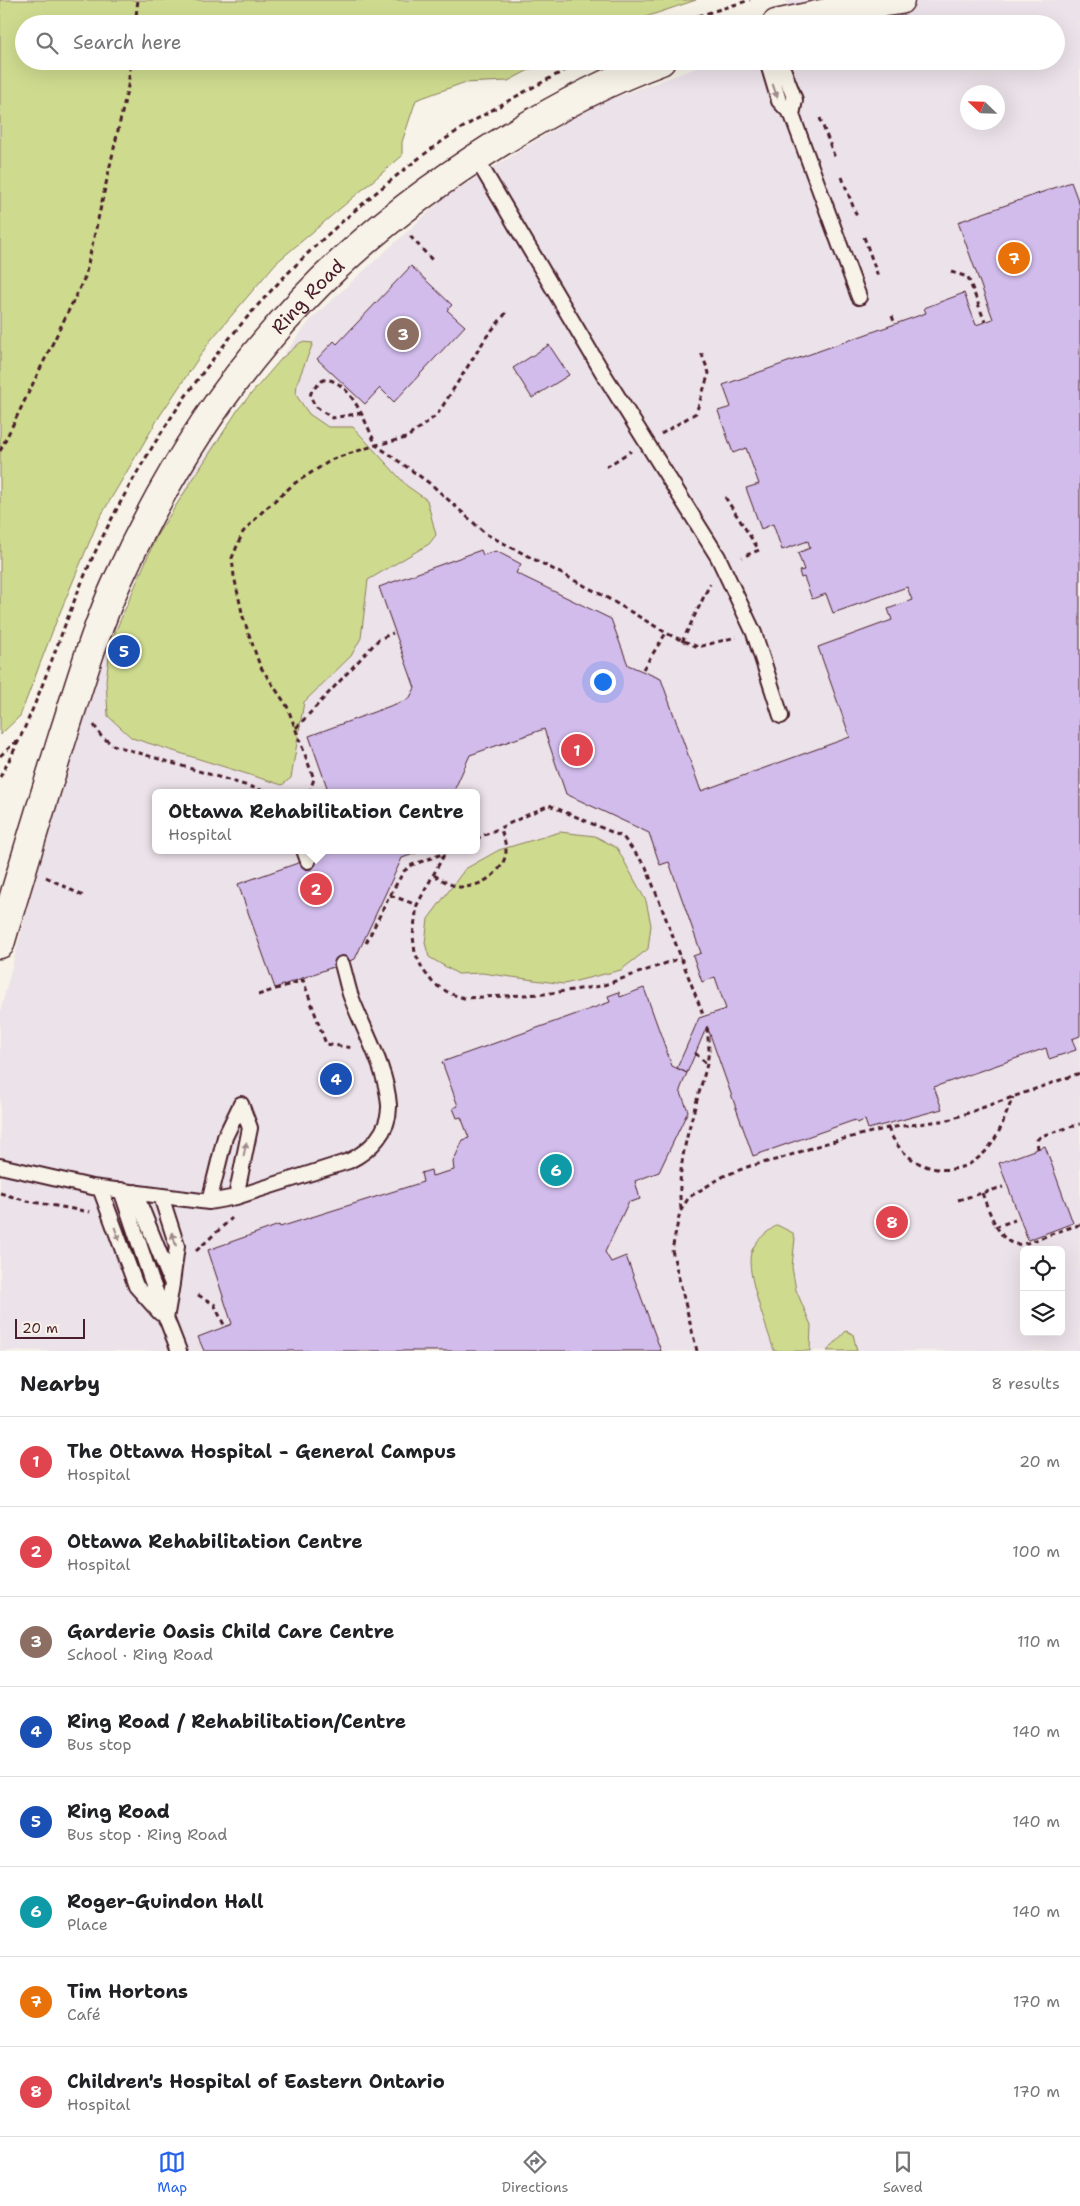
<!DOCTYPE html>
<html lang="en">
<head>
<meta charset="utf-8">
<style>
	body { margin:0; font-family:"Shantell Sans",sans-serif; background:#f2f2f2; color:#202124 }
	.controls { position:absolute; right:15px; bottom:15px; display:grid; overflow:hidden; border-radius:8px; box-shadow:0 5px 20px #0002 }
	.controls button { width:45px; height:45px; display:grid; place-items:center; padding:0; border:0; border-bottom:1px solid #e0e0e0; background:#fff; color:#202124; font:25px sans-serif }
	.compass { position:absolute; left:960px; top:85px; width:45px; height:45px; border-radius:50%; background:#fff; box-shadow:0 5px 20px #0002; rotate:293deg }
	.scale { position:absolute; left:15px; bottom:12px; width:70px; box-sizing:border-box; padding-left:5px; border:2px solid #4a1f2b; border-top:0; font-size:14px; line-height:18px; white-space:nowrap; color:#4a1f2b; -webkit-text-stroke:4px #f7f3e8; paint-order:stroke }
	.you { position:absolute; left:602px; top:681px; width:18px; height:18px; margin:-12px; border:4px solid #fff; border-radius:50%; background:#1a73e8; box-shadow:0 0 0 8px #1a73e833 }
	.badge { display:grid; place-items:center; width:32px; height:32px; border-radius:50%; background:#2563eb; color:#fff; font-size:16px; font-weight:700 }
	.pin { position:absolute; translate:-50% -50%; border:2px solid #fff; box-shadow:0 1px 5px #0006 }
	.popup { position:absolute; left:152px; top:789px; width:328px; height:65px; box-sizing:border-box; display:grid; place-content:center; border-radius:8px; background:#fff; filter:drop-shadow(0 1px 4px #0005); font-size:16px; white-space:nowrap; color:#757577 }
	.popup b { font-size:19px; color:#202124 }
	.popup::after { content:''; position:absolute; left:50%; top:100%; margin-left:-10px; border:10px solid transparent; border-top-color:#fff }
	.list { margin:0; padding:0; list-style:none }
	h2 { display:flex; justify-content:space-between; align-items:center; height:65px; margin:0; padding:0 20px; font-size:21px }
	h2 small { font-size:16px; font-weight:400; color:#757577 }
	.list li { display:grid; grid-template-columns:32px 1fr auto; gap:15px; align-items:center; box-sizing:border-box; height:90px; padding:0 20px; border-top:1px solid #e0e0e0 }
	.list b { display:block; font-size:19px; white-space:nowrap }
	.list p { margin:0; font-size:16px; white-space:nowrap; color:#757577 }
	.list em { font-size:16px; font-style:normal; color:#757577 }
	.icon { flex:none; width:28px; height:28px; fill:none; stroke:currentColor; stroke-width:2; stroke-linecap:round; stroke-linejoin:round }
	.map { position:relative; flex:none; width:1080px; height:1351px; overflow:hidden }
	.search { position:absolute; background:#fff; box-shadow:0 5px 20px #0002; left:15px; right:15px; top:15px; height:55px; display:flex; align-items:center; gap:12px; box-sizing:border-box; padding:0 18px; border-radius:28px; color:#757577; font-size:19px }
	.sheet { height:785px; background:#fff }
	nav { display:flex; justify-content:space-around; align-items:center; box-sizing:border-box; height:70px; border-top:1px solid #e0e0e0; background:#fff; font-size:14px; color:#757577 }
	nav a { display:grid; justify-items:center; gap:2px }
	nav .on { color:#2563eb }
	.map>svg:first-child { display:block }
</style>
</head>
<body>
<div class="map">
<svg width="1080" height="1351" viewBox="0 0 1080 1351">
	<rect width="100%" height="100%" fill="#f7f3e8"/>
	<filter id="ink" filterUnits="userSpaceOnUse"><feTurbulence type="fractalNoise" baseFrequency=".02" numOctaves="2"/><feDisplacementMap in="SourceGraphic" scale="10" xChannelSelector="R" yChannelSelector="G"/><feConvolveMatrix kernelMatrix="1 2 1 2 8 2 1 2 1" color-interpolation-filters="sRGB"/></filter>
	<g filter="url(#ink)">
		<path fill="#ece2e9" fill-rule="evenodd" d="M786,0H1080V1351H0V1012L49,826L99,674L145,564L194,469L312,318L444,198L592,106L715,61H1056V24H788ZM968,92H998V122H968ZM156,793H476V850H156ZM1024,1250H1061V1332H1024Z"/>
		<path fill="#cedb8f" stroke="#8c7d5d" d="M0,0H696L625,24H24V61H546L508,81L463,83L416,100L402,142V156L276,263L210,341L159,417L99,519L56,622L20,716L0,735Z
			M301,342L313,343L297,383L296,395L309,414L328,427H353L407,486L427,500L436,535L429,544L368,580L361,638L351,656L304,702L291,778L282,785L132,738L108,716L106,680L111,642L157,535L239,408L282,358Z
			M560,832L595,836L617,848L646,901L651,925L648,949L621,970L564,984L482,973L458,974L429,957L425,943L428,919L465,869L499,850Z
			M777,1225L793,1233L795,1238L792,1267L796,1290L811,1325L810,1351H774C768,1330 745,1272 751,1253C755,1240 767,1232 777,1225Z
			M846,1331L853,1334L857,1351H827Z"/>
		<path fill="#d1bcec" stroke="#4a1f2b" d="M1071,182L1080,206V1036L1072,1039L1076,1050L1049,1059L1046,1048L934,1087L942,1109L868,1129L865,1120L857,1123L855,1120L753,1156L707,1026L687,1073L677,1068L699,1018L726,1009L715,977L702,982L693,956L701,953L669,862L660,865L649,833L566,794L544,729L470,755L453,793H329L309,736L409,699L415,688L379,587L481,550L483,555L496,551L521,564L516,573L611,619L628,665L661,679L701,791L850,737L818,647L892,620L888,609L912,600L907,587L833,613L826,594L812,599L804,577L801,578L799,571L804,570L798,553L810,548L808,541L782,550L773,524L761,529L746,488L759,484L746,448L733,453L718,411L731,407L723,385L926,313L924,308L964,293L976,325L993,319L958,222Z
			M411,266L452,305L447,310L465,326L394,402L380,388L365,404L317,359L334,341L337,344Z
			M549,345L569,375L532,398L513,368Z
			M335,850H425L402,858L355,959L275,988L238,884Z
			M644,988L672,1066L687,1073L680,1090L688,1111L659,1172L635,1181L640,1199L631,1202L629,1201L605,1252L611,1262L626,1256L661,1351H204L198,1337L232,1324L208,1250L279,1225L280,1227L423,1182L421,1173L431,1170L432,1176L454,1170L453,1162L463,1140L469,1138L461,1117L457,1118L453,1108L458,1106L442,1062L610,1002L608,996L619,992L620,997Z
			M1045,1146L1073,1223L1028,1240L999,1163Z"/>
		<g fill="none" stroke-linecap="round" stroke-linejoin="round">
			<defs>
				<path id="service" d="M767,61L779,101L792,115L859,297
					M780,61L795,100L792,115
					M476,158L603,373L718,557L754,633L781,716
					M304,850L308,861
					M0,1166L92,1187L209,1202L236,1197L349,1161C370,1151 390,1131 389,1105C386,1066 363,1030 350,994C347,984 345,974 342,964
					M100,1188L136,1286L160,1313
					M121,1190L151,1279L179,1351
					M135,1192L172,1284L166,1319
					M161,1196L177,1246L172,1283
					M209,1202L225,1137L241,1104L250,1128L236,1197"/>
				<g id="tertiary">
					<path d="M776,24L858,6L900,0"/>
					<path id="s1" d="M0,944C20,875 41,807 62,739C79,687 95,630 118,580C164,478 225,382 302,301C359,240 426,189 496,145C547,113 603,82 661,61"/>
				</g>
			</defs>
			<use href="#service" stroke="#4a1f2b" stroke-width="18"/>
			<use href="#tertiary" stroke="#4a1f2b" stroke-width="31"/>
			<path stroke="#4a1f2b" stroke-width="3" stroke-dasharray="5 4" stroke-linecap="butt" d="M135,24L138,0
				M672,24L750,0
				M820,118L835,158
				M842,177L857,217
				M410,236L433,261
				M864,237L879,279
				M951,272L968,277L985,322
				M892,316L895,324
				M362,413L332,418L315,406L310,396L312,390L323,380C349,376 367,426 376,445L406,438L437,415L487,336L506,313
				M661,434L696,413L709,373L701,352
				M0,451L85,277L128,86L131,61
				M606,467L631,451
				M725,497L759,550L742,557
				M682,642L710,584
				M643,669L666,633
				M94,725L101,736L113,745L271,793
				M296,728L379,639L393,633
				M0,756L19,739
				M0,777C42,703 62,620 99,544C165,410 245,304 359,207C392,179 426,151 462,128C501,104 542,82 583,61
				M309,793L314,779L287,706L260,666L243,617L234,576L232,558L243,532L262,512L295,483L333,459L376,445L432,485L486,534L604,596L670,635L698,647L736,637
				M476,839L549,805L623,837L646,867L704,1017
				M451,850L445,853L417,905L413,936L415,953L423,970L434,984L451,994L464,998L544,994L601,986L681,958
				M434,875C442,880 451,886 460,887C480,888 505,872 506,851C506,843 503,835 500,828
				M46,877L85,897
				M390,895L404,871L412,865L445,853
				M366,943L390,895L417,905
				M258,995L303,980L326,1044L353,1048
				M695,1053L707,1064
				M888,1128C905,1172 960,1186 990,1146C1001,1132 1006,1113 1013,1097
				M1038,1149L1037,1140L1041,1136L1080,1124
				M0,1193L27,1201L90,1212
				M982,1193C1011,1272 1018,1240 1080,1225
				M958,1200L1003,1187
				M681,1209C675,1159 695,1112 707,1064L709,1050L707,1026
				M995,1227L1015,1220
				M196,1251L232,1218
				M198,1295L214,1304L225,1327
				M697,1351L672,1250L680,1212L689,1197L724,1176L750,1166L779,1159L823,1144L888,1128L948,1120L1080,1073"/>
			<use href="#service" stroke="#f7f3e8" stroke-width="14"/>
			<use href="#tertiary" stroke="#f7f3e8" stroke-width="28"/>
		</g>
		<defs><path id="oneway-solid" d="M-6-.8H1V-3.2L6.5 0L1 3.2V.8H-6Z" transform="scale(1.25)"/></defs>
		<g fill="#a0898a">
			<use href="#oneway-solid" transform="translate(775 91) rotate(71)"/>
			<use href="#oneway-solid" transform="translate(245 1149) rotate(-78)"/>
			<use href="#oneway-solid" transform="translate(117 1234) rotate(70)"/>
			<use href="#oneway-solid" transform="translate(174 1239) rotate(-106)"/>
		</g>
	</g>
	<g text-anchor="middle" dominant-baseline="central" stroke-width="4" stroke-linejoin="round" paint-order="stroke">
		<g font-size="19" fill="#4a1f2b" stroke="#f7f3e8">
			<text stroke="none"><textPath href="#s1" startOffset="726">Ring Road</textPath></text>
		</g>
	</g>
</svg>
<div class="controls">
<button><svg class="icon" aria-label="locate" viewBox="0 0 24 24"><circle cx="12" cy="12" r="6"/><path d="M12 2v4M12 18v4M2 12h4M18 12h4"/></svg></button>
<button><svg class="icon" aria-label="layers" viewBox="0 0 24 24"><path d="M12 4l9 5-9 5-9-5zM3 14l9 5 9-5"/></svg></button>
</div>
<svg class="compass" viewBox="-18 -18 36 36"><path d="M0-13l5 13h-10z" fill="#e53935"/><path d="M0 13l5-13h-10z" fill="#757577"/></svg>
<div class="scale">20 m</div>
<div class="you"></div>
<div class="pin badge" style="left:577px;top:750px;background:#e0444e">1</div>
<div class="pin badge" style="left:316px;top:889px;background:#e0444e">2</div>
<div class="popup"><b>Ottawa Rehabilitation Centre</b>Hospital</div>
<div class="pin badge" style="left:403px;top:334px;background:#8d6e63">3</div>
<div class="pin badge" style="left:336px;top:1079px;background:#1a4fb4">4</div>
<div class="pin badge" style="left:124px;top:651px;background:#1a4fb4">5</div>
<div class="pin badge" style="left:556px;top:1170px;background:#0f9aa8">6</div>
<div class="pin badge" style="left:1014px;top:258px;background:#e8710a">7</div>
<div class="pin badge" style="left:892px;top:1222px;background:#e0444e">8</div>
<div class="search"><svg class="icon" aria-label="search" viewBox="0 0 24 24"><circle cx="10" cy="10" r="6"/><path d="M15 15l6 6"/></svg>Search here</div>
</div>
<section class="sheet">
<h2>Nearby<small>8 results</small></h2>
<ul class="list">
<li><span class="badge" style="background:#e0444e">1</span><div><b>The Ottawa Hospital - General Campus</b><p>Hospital</p></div><em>20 m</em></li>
<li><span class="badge" style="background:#e0444e">2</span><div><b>Ottawa Rehabilitation Centre</b><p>Hospital</p></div><em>100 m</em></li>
<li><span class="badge" style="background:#8d6e63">3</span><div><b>Garderie Oasis Child Care Centre</b><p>School · Ring Road</p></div><em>110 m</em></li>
<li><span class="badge" style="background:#1a4fb4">4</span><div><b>Ring Road / Rehabilitation/Centre</b><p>Bus stop</p></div><em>140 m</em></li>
<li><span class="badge" style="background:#1a4fb4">5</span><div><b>Ring Road</b><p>Bus stop · Ring Road</p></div><em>140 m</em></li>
<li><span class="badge" style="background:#0f9aa8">6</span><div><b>Roger-Guindon Hall</b><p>Place</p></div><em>140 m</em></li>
<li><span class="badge" style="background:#e8710a">7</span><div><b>Tim Hortons</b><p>Café</p></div><em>170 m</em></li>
<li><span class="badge" style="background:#e0444e">8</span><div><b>Children's Hospital of Eastern Ontario</b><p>Hospital</p></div><em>170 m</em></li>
</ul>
</section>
<nav>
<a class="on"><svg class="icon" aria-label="map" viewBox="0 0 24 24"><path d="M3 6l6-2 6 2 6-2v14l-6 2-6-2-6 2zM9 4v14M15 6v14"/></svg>Map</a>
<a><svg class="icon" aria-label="directions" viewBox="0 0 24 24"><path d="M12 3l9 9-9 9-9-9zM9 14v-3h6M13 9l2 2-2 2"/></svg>Directions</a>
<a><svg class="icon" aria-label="saved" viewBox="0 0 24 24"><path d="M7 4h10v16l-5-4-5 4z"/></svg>Saved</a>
</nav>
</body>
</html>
